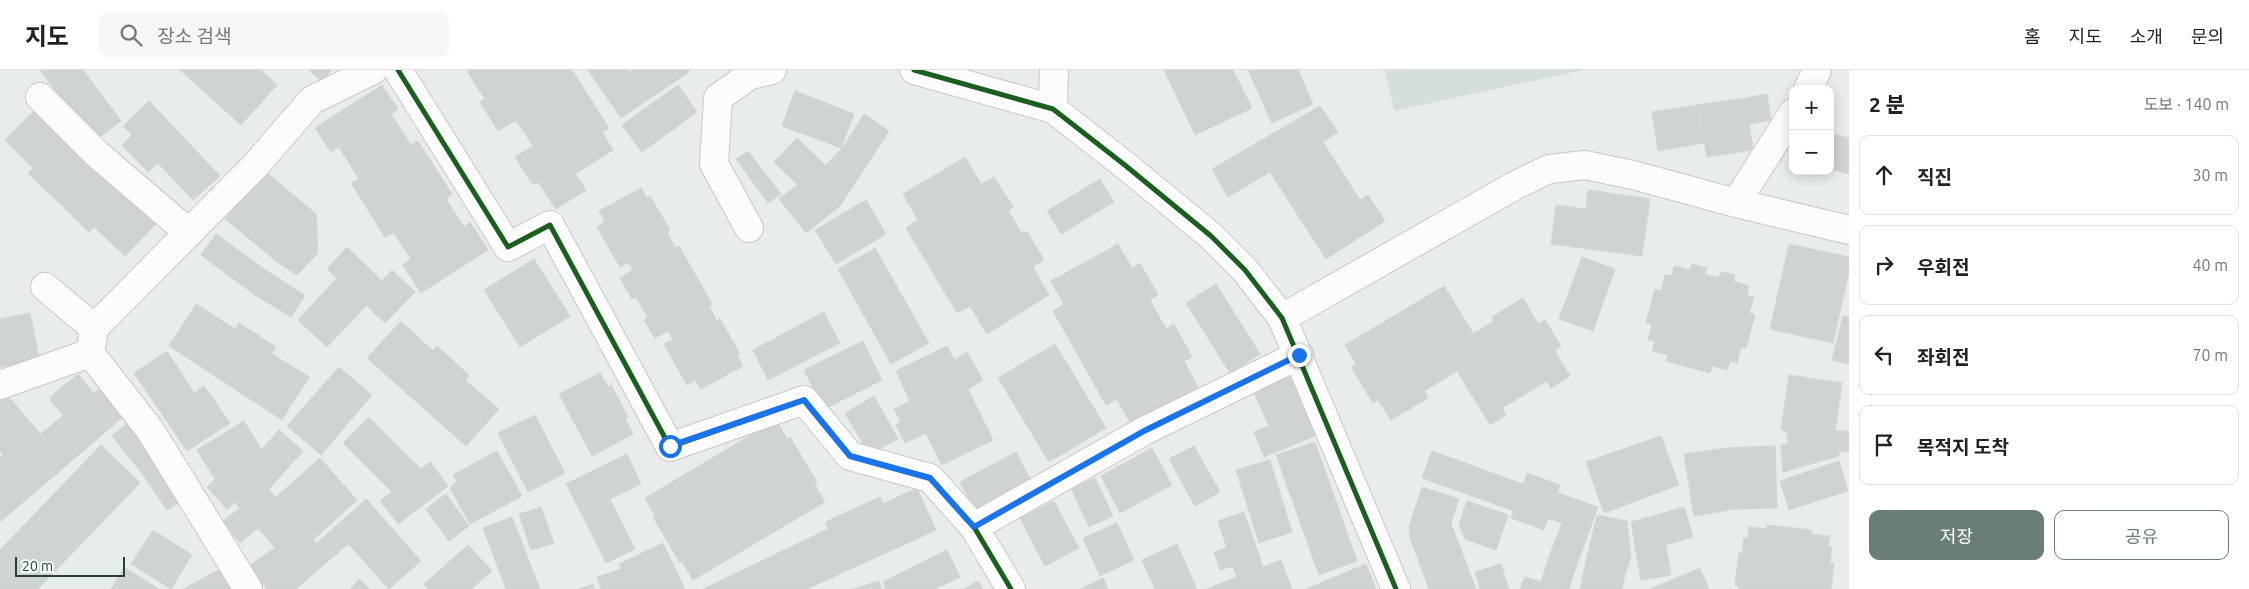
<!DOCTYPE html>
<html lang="ko">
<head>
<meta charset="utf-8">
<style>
	body { margin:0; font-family:Ubuntu,"Noto Sans KR",sans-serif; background:#f6f6f6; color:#222 }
	.controls { position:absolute; right:15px; top:15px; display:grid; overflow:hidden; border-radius:10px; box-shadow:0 2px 12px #0003 }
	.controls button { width:45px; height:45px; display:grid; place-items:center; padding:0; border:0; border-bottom:1px solid #e0e0e0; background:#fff; color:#222; font:25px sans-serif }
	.scale { position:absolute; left:15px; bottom:12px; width:110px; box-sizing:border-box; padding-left:5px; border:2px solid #24423a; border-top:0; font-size:14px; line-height:18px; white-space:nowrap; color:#24423a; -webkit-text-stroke:4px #f7fbf9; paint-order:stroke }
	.stop { position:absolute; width:15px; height:15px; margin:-11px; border:4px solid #1a73e8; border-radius:50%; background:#fff }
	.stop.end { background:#1a73e8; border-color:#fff; box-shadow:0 1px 5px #0008 }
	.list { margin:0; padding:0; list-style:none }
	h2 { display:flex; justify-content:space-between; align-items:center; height:65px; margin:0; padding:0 20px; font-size:21px }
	h2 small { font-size:16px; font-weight:400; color:#767676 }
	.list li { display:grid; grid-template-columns:32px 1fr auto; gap:15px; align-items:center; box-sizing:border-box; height:80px; margin:0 10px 10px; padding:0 10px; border:1px solid #e0e0e0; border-radius:10px }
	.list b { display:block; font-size:19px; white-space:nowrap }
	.list em { font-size:16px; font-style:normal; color:#767676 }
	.actions { display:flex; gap:10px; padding:15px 20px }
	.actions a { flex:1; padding:11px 0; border:1px solid #697e78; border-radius:10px; text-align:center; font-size:18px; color:#697e78 }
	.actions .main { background:#697e78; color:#fff }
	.icon { flex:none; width:28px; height:28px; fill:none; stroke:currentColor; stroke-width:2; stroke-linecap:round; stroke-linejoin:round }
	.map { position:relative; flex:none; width:1849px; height:519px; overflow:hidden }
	header { display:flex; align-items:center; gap:30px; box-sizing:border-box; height:70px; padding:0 25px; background:#fff; border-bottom:1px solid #e0e0e0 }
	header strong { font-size:24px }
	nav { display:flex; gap:28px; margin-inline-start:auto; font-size:18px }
	.search { width:350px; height:45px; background:#f6f6f6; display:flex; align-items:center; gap:12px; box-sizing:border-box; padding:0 18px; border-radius:10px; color:#767676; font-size:19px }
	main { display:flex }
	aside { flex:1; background:#fff }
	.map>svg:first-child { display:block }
</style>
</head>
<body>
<header>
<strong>지도</strong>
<div class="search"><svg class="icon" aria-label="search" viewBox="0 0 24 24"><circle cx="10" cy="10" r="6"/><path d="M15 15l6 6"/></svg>장소 검색</div>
<nav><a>홈</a><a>지도</a><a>소개</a><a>문의</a></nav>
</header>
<main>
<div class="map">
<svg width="1849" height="519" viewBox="0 0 1849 519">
	<rect width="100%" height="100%" fill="#e8edeb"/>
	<path fill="#d6dedb" d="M1385,0H1583L1394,41Z"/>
	<path fill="#cfd4d2" stroke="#d1d6d4" d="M40,0H83L121,51L93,72Z
		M180,0H261L277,15L241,55Z
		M309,0H332L321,11Z
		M469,0H572L609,58L602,62L613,80L575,104L586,120L556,139L538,112L533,115L515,87L533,76L516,50L498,61L480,32L485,29L467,1Z
		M588,0H628L629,2L633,0H688L689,2L621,48Z
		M1164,0H1233L1252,38L1195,65Z
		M1248,0H1298L1313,34L1272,53Z
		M382,15L398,39L391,44L411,75L418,71L452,124L446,129L464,157L470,152L488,180L421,223L403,195L411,189L393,162L385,167L351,113L359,109L339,77L331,82L315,58Z
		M678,15L697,42L642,82L622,55Z
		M795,21L854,44L841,78L782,56Z
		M1767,24L1771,50L1749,54L1745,28Z
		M1745,28L1753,80L1707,87L1698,35Z
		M149,31L220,106L193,130L158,93L148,102L122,75L132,65L123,56Z
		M1698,35L1704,73L1658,81L1652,42Z
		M39,36L158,152L125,186L94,157L89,162L28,103L33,98L5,70Z
		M1320,36L1338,62L1323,72L1360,130L1368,125L1385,151L1326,189L1270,102L1228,127L1212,99Z
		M864,44L889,61L840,136L806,163L779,129L797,115L803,120L844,76Z
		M1830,63L1849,68V104L1830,99Z
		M797,68L826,96L803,120L774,92Z
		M748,81L781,124L768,133L736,89Z
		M965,87L981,114L994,107L1013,137L1008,140L1022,164L1027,161L1044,190L1033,197L1049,225L987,264L970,236L957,243L906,158L918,150L903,124Z
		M265,101L316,144L318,183L297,205L277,192L225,149Z
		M1100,109L1114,132L1061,164L1047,141Z
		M641,118L647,128L650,126L670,160L667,162L675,178L679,176L712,234L709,236L717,251L720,249L740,284L737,286L743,296L701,319L695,310L687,315L664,274L673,270L668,261L655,268L644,250L648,248L636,227L632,229L620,208L633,200L628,192L620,197L597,157L605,152L599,141Z
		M1588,120L1650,129L1642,186L1551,174L1556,135L1586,139Z
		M866,130L886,164L836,194L815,160Z
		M216,164L270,203L255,225L201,185Z
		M1118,174L1132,198L1140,193L1158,225L1150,230L1166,259L1174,254L1192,287L1184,291L1198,317L1131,354L1117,329L1106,335L1053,241L1064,234L1051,211Z
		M1789,174L1849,187V202L1833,273L1770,259Z
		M347,177L375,204L355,225L327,199Z
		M875,178L929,273L891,294L838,199Z
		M1582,187L1615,199L1593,261L1559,249Z
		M534,189L570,246L520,277L484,220Z
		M1692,194L1707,198L1705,204L1719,208L1721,202L1735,205L1733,211L1749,216L1747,226L1754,227L1749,243L1755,245L1746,278L1741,277L1737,293L1730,291L1727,300L1712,296L1710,303L1666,291L1668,285L1652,281L1655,271L1648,270L1652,254L1646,253L1655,219L1661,221L1665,205L1672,206L1674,196L1690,200Z
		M392,200L415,222L385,253L355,225L375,204L382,211Z
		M270,203L305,225L291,247L255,225Z
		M337,208L366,236L327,277L298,250Z
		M1216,214L1260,284L1230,303L1186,233Z
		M1444,216L1473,263L1445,281L1457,301L1424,321L1428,328L1391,350L1378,330L1373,333L1351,297L1356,294L1345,275Z
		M1523,228L1538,254L1545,250L1561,276L1555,281L1570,306L1551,318L1547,311L1502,338L1506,345L1490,355L1445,281L1494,251L1492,247Z
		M196,234L235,259L239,253L276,277L272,284L309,307L282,350L169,276Z
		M824,242L840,273L768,310L753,280Z
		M30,243L39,289L0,297V249Z
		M1843,246L1849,247V294L1832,290Z
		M401,251L433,281L437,276L469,305L465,310L499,339L466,376L367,288Z
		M863,271L882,310L824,339L804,300Z
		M1055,274L1106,358L1049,392L998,308Z
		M947,276L954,290L967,282L983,310L968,319L993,370L942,395L926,363L905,373L896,355L901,352L894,339L910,331L896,301Z
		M167,281L194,323L204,316L230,353L187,381L134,303Z
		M339,297L372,325L321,385L287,356Z
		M600,303L608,317L611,315L628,347L625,349L633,364L592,386L559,324Z
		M78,304L117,352L88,377L49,328Z
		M1789,305L1842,313L1835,361H1849V382L1839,381V386L1783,402L1781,375L1788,374L1787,361L1781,360Z
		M1290,307L1315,366L1264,387L1254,362L1269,356L1254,322Z
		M105,315L128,343L117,352L94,323Z
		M4,321L35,358L3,384L0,381V324Z
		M874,326L898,369L869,384L845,343Z
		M535,345L565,403L528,422L498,363Z
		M63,346L88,377L67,395L41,364Z
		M369,347L421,399L392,422L343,373Z
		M776,350L787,369L790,367L817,412L814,414L825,432L693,510L682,491L680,493L653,447L655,446L645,428Z
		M130,351L161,389L141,402L112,366Z
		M244,351L262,380L248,395L240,387L215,409L197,380Z
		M35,358L67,395L0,452V387Z
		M279,360L303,381L269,419L248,395Z
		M1661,366L1679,415L1604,443L1586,392Z
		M1315,372L1357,491L1319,505L1276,385Z
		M101,375L140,413L38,519H0V480Z
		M1194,376L1220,422L1195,436L1169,389Z
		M1775,376L1777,438L1735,439L1694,446L1684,384L1726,378Z
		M1152,378L1172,415L1120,443L1101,406Z
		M497,381L522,426L470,454L450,418L457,411L453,405Z
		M1432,381L1523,414L1514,441L1422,408Z
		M1016,382L1034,416L978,446L960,412Z
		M627,384L641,414L610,429L606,421L577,435L566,414Z
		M240,387L316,473L291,495L258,458L240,473L223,451L240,438L235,432L227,439L207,417Z
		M320,388L357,430L313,470L276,427Z
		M161,389L186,428L167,440L141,402Z
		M1270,390L1292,462L1259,473L1236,400Z
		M1839,391L1848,421L1789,440L1780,411Z
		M430,392L448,416L398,454L380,431Z
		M1527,403L1560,415L1544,460L1511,448Z
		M1095,408L1113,446L1089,457L1071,418Z
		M1422,417L1459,429L1451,453L1476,519H1429L1410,468L1409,457Z
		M917,418L936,460L807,519H703L828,459L825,452L880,427L883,434Z
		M606,421L635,479L606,493L577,435Z
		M1558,423L1598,437L1577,494L1550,484L1562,453L1548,448Z
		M446,424L469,456L449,471L426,439Z
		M366,429L421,491L389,519L334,458Z
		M1054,431L1079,478L1045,496L1020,448Z
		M1467,431L1508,445L1496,480L1465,469L1459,454Z
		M541,437L554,473L531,480L519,444Z
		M1684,437L1693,467L1666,475L1671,505L1641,510L1631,452Z
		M1244,442L1263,497L1237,507L1233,496L1220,500L1214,482L1227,478L1218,451Z
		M1597,445L1627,451L1631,486L1625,505L1585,496Z
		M512,447L540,519H506L483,458Z
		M1117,453L1134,490L1100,506L1083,468Z
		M1767,455L1812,460L1811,464L1830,466L1828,477H1832L1830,493H1834L1831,519H1738L1739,516L1735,515L1739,483H1742L1744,468H1748L1749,457L1767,459Z
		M334,458L348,474L296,519H267L266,518Z
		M153,460L192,485L171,519L131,494Z
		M663,473L685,519H601L597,507L621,499L619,494Z
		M1177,474L1197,519H1155L1142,490Z
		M468,475L492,501L471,519H428L424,514Z
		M276,477L291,495L266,518L250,495Z
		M947,480L960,507L935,519H886L883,512Z
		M1550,484L1577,494L1569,519H1560L1541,512Z
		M1281,490L1292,519H1206L1263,497Z
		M1366,494L1376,519H1306Z
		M1501,494L1509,519H1480L1475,502Z
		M1585,496L1625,505L1622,519H1580Z
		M124,497L159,519H111Z
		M1700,498L1709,519H1650Z
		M220,499L231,519H183Z
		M1525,507L1541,512L1560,519H1520Z
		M1103,508L1108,519H1080Z
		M359,509L370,519H350Z
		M879,511L881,519H852Z
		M978,511L983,519H964Z
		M593,514L595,519H578Z"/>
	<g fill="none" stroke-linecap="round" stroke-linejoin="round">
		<defs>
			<path id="minor" d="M398,0L508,177L550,155L670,377L804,330L850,386L930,408L974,457L1011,519
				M914,0L1053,39L1126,96L1211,166L1245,200L1282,248L1396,519
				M1808,19L1817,0
				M40,27L97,84L189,163
				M1053,39L1054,0
				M1736,133L1793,43
				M749,158L714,94L718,28L750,5L772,0
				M45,217L94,258
				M1282,248L1514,116L1549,99L1585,95L1633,105L1736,133L1849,160
				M90,283L94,258L255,96L312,30L373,0
				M0,315L90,283L150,360L248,519
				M974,457L1144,361L1299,285"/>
		</defs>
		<use href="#minor" stroke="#c5cac8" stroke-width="30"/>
		<use href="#minor" stroke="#fcfcfc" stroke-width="28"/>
		<defs>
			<path id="cycleway" d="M398,0L508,177L550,155L670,377L804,330L850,386L930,408L974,457L1011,519
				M914,0L1053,39L1126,96L1211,166L1245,200L1282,248L1396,519"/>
		</defs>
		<use href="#cycleway" stroke="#f7fbf9" stroke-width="8"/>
		<use href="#cycleway" stroke="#1b5e20" stroke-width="5"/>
	</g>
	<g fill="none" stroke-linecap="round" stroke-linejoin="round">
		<path stroke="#1a73e8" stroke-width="6" d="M670,376L804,330L850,386L930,408L974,457L1144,361L1299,285"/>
	</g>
</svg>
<div class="controls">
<button>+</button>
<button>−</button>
</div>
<div class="scale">20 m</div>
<div class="stop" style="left:670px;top:376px"></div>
<div class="stop end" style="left:1299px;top:285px"></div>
</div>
<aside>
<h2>2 분<small>도보 · 140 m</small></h2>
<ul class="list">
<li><svg class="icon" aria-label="ahead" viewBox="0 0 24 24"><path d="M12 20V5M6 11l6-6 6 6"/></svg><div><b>직진</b></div><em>30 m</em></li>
<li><svg class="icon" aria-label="right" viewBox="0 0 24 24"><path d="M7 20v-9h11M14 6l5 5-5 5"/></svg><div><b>우회전</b></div><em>40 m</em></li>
<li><svg class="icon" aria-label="left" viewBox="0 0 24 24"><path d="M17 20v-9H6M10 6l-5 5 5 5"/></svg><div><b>좌회전</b></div><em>70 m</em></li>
<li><svg class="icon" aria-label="arrive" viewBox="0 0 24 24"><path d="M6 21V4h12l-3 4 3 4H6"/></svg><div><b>목적지 도착</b></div></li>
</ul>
<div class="actions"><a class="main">저장</a><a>공유</a></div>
</aside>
</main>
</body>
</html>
